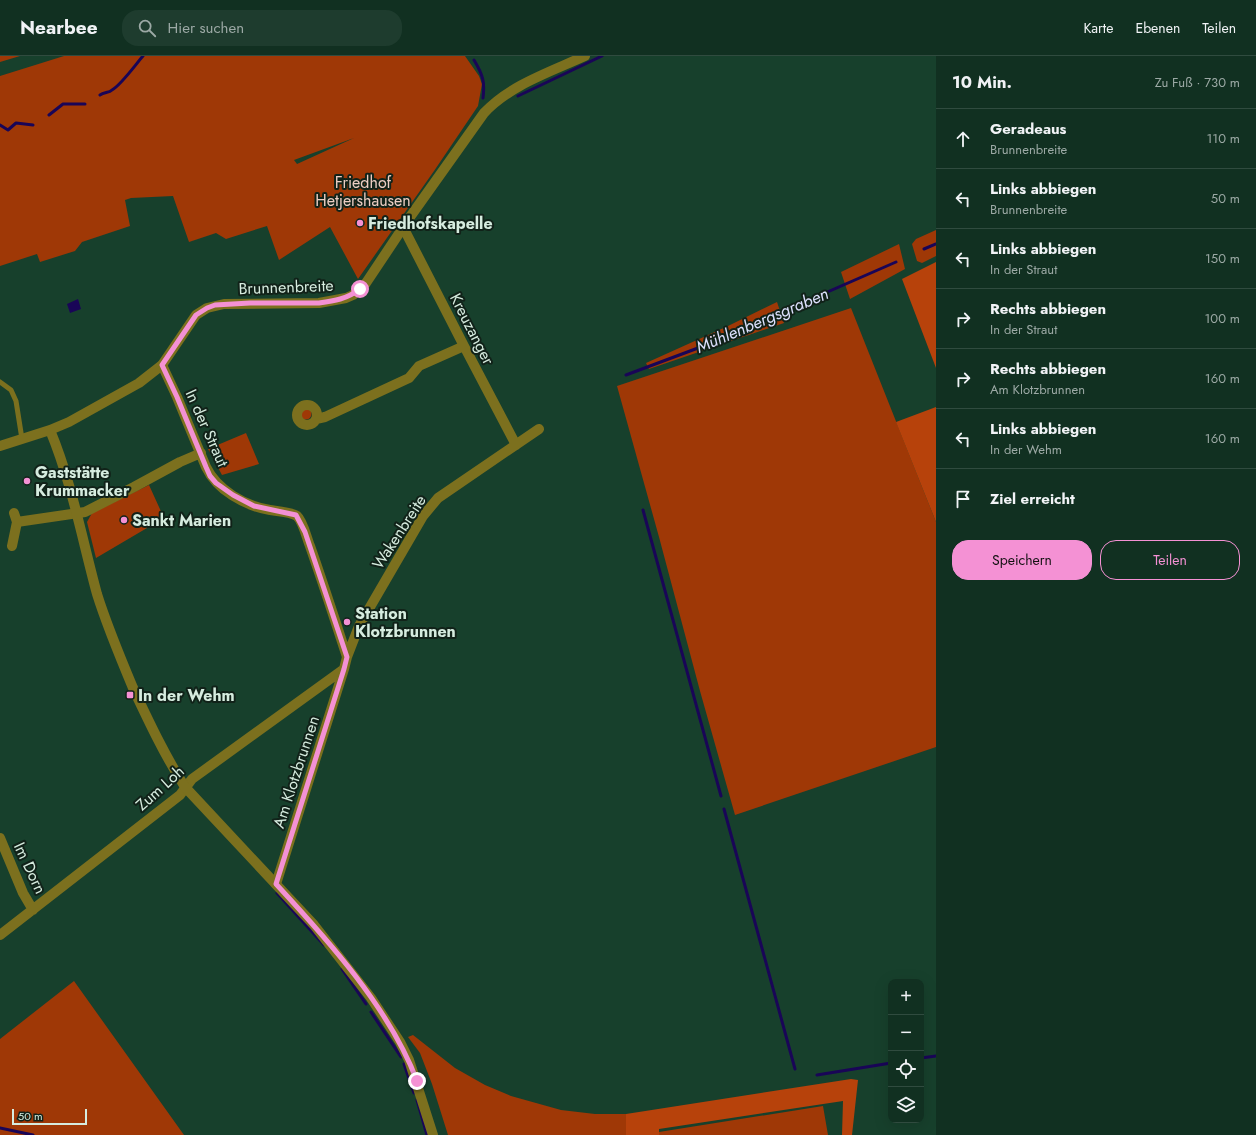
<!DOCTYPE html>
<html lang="de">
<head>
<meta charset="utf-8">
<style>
	body { margin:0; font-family:Jost,sans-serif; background:#1e3c2e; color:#f1f3f6 }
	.controls { position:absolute; right:12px; bottom:12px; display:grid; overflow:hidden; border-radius:8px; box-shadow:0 4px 16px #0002 }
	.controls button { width:36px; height:36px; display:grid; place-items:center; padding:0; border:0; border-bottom:1px solid #304b3f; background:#113021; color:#f1f3f6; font:20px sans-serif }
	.scale { position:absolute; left:12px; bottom:10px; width:75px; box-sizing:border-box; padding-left:4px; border:2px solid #d6ecdf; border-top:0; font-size:11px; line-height:14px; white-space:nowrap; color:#d6ecdf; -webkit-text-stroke:3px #112219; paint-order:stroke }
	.stop { position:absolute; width:12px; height:12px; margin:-9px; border:3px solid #f491d4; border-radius:50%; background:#fff }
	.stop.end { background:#f491d4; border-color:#fff; box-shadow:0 1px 4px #0008 }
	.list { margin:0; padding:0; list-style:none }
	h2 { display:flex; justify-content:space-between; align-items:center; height:52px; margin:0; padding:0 16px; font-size:17px }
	h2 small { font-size:13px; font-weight:400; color:#9ca9a5 }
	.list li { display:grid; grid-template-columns:26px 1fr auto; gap:12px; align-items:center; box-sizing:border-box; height:60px; padding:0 16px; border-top:1px solid #304b3f }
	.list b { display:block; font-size:15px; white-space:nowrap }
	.list p { margin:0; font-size:13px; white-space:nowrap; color:#9ca9a5 }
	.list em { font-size:13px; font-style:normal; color:#9ca9a5 }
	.actions { display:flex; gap:8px; padding:12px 16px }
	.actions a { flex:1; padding:9px 0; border:1px solid #f491d4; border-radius:16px; text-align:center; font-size:14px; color:#f491d4 }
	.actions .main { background:#f491d4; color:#111 }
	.icon { flex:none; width:22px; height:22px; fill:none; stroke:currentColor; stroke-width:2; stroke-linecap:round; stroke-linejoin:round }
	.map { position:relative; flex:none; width:936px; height:1079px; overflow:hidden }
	header { display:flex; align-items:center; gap:24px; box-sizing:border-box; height:56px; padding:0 20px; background:#113021; border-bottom:1px solid #304b3f }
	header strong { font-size:19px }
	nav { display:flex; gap:22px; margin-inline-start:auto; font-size:14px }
	.search { width:280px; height:36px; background:#1e3c2e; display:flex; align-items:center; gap:10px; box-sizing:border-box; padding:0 14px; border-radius:16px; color:#9ca9a5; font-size:15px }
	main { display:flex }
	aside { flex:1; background:#113021 }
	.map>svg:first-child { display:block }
</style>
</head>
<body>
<header>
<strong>Nearbee</strong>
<div class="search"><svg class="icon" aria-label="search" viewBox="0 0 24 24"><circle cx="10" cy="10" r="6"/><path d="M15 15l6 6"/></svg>Hier suchen</div>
<nav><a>Karte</a><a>Ebenen</a><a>Teilen</a></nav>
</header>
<main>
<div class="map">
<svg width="936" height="1079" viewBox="0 0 936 1079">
	<rect width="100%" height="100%" fill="#17402c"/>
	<path fill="#9f3806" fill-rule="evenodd" d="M0,0H20L0,6Z
		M64,0H465L479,20L482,28L478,50L434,115L358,223L330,171L279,204L267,170L226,183L216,177L189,186L173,140L131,142L125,144L130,170L82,186L75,195L40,206L37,198L0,210V20ZM354,82L297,108L294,104Z
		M936,174V200L922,207L917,205L912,188L916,183Z
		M899,188L905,213L850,243L841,216Z
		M777,246L784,267L649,313L646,307L728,270Z
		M851,252L936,466V691L735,759L700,635L659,481L617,330Z
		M300.5 358a5.5 5.5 0 1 1 11 0a5.5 5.5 0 1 1-11 0Z
		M246,377L259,408L222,419L208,393Z
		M149,429L164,462L96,502L87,466L92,457Z
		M74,925L184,1079H0V983Z
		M413,979L455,1012L485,1029L511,1040L561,1054L595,1058H626V1079H448L432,1028L420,997L408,981Z
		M823,1050L828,1079H659V1076Z"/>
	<path fill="#b7420b" d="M936,206V312L902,223Z
		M936,351V466L896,366Z
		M851,1023L858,1024L852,1079H842L843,1045L659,1073V1079H626V1058Z"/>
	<path fill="#190557" d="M78,243L81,253L70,257L67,248Z"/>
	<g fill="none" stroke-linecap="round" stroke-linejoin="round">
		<path stroke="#190557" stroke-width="3" d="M474,4C483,19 485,26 483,42
			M100,39C104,36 109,37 112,34C121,29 136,8 143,0
			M518,40L602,0
			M49,59L63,48H85
			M0,69L8,74L16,67L33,69
			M924,193L936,188
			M626,319L706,289L896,206
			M643,454L721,740
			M724,753L795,1013
			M277,837L324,889
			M342,913L366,948
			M371,956L401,1001
			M921,1002L936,1000
			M404,1008L414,1037
			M817,1019L891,1007
			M417,1044L427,1079
			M0,1072L33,1079"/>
		<path stroke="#7c701e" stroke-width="5" d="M0,326L11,334L16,345L22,383"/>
		<path stroke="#7c701e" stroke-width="10" d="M403,171L464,290L516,389
			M162,309L177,341L206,411C217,434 245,450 270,454C276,455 292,456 297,460C303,465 307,483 310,490C323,527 335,564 347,601
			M297 359a10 10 0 1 1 20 0a10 10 0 1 1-20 0Z
			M316,363L325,361L409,322L419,310L464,290
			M14,457L17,466L85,456L134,431L180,406L201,397
			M12,490L17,466
			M0,782L23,837L33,854
			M276,828L344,613L347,601L359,570L423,460L438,442L539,373
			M0,879L180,739L192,723L344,613"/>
		<path stroke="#7c701e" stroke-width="10" d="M50,374C72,427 82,483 97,538C107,570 120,601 133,632C149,666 165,700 185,731L314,869L371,942L400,986L409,1004L433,1079
			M0,390L50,374L69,366L139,327L162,309L196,259L207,252L224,248L319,247L346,242L353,239L366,227L410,161L484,57C510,29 550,16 585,0"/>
	</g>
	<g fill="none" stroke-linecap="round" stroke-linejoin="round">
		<path stroke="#f491d4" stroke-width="5" d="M360,233C347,243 334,245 319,247H250L215,249L207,252L196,259L162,309L177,341L206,411L210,420L216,427L233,439L254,450L296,459L305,476L347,601L344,613L276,828C328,884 390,953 417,1025"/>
	</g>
	<g fill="#f491d4" stroke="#112219" stroke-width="1.5">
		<circle cx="360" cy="167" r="4"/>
		<circle cx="27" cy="425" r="4"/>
		<circle cx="124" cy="464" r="4"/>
		<circle cx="347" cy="566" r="4"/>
		<rect x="126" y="635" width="8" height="8" rx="2"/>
	</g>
	<g text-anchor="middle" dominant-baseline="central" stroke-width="4" stroke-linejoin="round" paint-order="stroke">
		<g font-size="16" fill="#edcec3" stroke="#112219">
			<text x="363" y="126">Friedhof<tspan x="363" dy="18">Hetjershausen</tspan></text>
		</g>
		<g font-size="16" font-weight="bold" fill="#d6ecdf" stroke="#112219" text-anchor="start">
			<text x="368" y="167">Friedhofskapelle</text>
			<text x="35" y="416">Gaststätte<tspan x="35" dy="18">Krummacker</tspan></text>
			<text x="132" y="464">Sankt Marien</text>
			<text x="355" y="557">Station<tspan x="355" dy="18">Klotzbrunnen</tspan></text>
			<text x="138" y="639">In der Wehm</text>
		</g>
		<g font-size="16" fill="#d6ecdf" stroke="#112219">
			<text transform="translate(286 231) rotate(-2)">Brunnenbreite</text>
			<text transform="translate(472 273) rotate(63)">Kreuzanger</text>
			<text transform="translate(207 372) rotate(66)">In der Straut</text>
			<text transform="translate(399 476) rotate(-57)">Wakenbreite</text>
			<text transform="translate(296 716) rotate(-72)">Am Klotzbrunnen</text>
			<text transform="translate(160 732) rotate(-42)">Zum Loh</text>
			<text transform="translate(30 812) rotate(65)">Im Dorn</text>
		</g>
		<g font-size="17" font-style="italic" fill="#dce0fc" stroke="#112219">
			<text transform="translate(762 264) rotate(-23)">Mühlenbergsgraben</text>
		</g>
	</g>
</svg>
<div class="controls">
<button>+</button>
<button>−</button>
<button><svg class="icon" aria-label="locate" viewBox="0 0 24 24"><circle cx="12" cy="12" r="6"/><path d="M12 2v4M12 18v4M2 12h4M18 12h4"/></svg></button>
<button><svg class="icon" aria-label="layers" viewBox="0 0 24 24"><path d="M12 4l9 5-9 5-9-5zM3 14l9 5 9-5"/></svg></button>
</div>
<div class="scale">50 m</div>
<div class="stop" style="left:360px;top:233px"></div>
<div class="stop end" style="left:417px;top:1025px"></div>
</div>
<aside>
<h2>10 Min.<small>Zu Fuß · 730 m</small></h2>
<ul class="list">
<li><svg class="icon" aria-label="ahead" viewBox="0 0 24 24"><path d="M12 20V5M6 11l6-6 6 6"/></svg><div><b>Geradeaus</b><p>Brunnenbreite</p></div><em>110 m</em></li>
<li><svg class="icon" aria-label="left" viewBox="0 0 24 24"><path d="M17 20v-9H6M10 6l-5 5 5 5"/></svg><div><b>Links abbiegen</b><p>Brunnenbreite</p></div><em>50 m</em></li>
<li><svg class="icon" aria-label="left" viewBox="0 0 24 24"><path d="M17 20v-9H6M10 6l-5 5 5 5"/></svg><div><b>Links abbiegen</b><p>In der Straut</p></div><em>150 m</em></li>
<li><svg class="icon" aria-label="right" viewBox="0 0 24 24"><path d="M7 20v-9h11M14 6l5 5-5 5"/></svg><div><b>Rechts abbiegen</b><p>In der Straut</p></div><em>100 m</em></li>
<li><svg class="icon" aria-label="right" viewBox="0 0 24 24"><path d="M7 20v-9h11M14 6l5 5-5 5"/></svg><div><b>Rechts abbiegen</b><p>Am Klotzbrunnen</p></div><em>160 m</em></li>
<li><svg class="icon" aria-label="left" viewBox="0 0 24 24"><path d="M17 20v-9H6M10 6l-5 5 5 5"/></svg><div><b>Links abbiegen</b><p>In der Wehm</p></div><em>160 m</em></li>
<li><svg class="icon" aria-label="arrive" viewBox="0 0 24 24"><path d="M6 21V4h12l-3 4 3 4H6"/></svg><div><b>Ziel erreicht</b></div></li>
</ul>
<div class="actions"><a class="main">Speichern</a><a>Teilen</a></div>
</aside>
</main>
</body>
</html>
